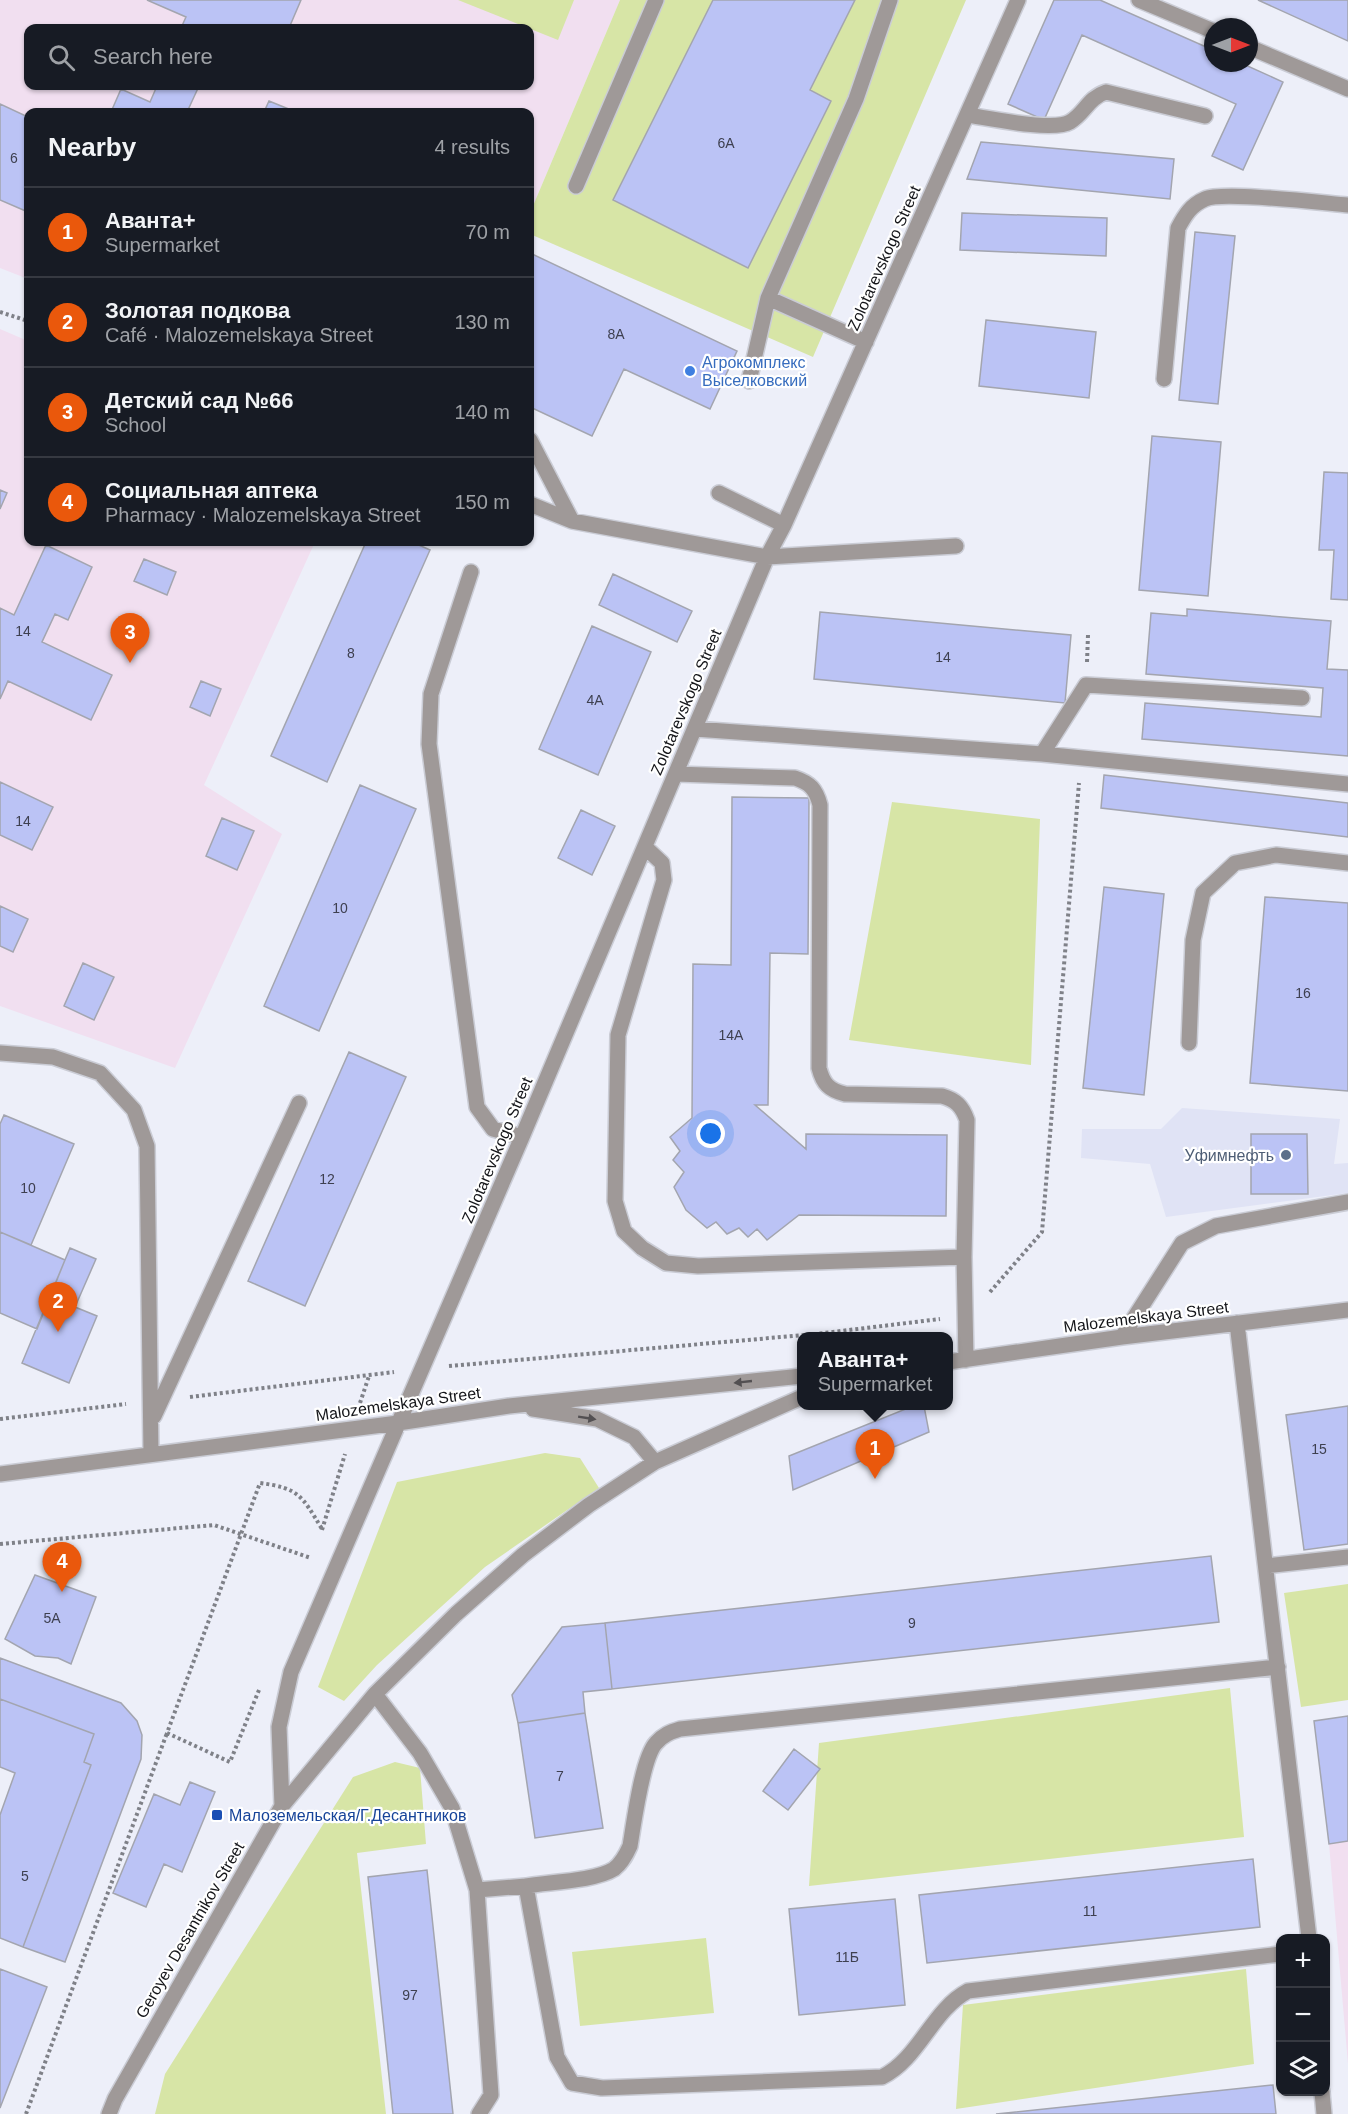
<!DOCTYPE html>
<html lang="en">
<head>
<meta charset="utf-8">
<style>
	body { margin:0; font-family:Helvetica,sans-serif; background:#20242c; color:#f1f3f6 }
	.controls { position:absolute; right:18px; bottom:18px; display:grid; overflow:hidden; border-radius:12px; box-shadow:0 2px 4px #0004 }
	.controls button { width:54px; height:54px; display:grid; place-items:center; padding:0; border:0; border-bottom:2px solid #363941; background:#171b24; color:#f1f3f6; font:30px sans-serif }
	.compass { position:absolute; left:1204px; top:18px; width:54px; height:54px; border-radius:50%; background:#171b24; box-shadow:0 2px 4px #0004; rotate:90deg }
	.you { position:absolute; left:711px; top:1134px; width:21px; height:21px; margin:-15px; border:4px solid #fff; border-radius:50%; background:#1a73e8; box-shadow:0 0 0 9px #1a73e833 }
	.badge { display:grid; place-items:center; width:39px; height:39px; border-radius:50%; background:#ea580c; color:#fff; font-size:20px; font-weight:700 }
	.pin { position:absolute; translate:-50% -50px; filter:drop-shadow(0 2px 3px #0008) }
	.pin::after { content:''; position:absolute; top:32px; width:21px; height:18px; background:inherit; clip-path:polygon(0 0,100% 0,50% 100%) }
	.popup { position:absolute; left:797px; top:1332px; width:156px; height:78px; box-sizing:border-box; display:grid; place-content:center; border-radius:12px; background:#171b24; filter:drop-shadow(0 2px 4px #0005); font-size:20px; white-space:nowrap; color:#9ea1a6 }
	.popup b { font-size:22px; color:#f1f3f6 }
	.popup::after { content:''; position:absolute; left:50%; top:100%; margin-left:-12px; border:12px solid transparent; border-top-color:#171b24 }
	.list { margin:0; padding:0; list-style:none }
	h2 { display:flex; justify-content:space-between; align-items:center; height:78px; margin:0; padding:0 24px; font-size:26px }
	h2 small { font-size:20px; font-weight:400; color:#9ea1a6 }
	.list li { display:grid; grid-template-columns:39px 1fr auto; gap:18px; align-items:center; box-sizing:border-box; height:90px; padding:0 24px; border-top:2px solid #363941 }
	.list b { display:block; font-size:22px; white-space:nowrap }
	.list p { margin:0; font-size:20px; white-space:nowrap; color:#9ea1a6 }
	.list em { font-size:20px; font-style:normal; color:#9ea1a6 }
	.icon { flex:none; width:33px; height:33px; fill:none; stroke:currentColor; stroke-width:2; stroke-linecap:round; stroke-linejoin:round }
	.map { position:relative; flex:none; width:1348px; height:2114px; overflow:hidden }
	.search { position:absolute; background:#171b24; box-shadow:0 2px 4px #0004; left:24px; top:24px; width:510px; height:66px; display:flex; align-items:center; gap:15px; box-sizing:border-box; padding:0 21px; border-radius:12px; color:#9ea1a6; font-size:22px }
	.panel { position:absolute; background:#171b24; box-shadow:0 2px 4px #0004; left:24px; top:108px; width:510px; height:438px; border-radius:12px }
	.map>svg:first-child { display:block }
</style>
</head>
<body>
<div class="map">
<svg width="1348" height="2114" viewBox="0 0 1348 2114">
	<rect width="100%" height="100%" fill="#edeff9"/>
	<path fill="#e0e3f5" d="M1182,1108L1340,1119L1334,1164L1348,1163V1193L1166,1217L1150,1164L1081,1158L1082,1129H1161Z"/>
	<path fill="#f1dff0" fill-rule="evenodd" d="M0,0H620L530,213V112H28V279L0,268ZM28,28H530V86H28Z
		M0,329L28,341V542H315L204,785L282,834L175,1068L0,1006Z
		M1348,1841V2064L1329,1844Z"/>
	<path fill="#d7e5a6" d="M458,0H574L558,40Z
		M620,0H966L813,357L530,234V213Z
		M892,802L1040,819L1031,1065L849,1040Z
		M545,1453L580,1458L599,1488L485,1567L377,1665L344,1701L318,1687L397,1482Z
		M1348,1584V1700L1301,1707L1284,1593Z
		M1230,1688L1244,1837L809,1886L819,1743Z
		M395,1762L420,1768L426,1844L357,1853L386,2114H155L165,2074L353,1777Z
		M706,1938L714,2013L580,2026L572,1952Z
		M1246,1969L1254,2064L956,2109L963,2005Z"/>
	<path fill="#bbc3f5" stroke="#a3a5af" stroke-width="1.5" d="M147,0H301L289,28H181L186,17Z
		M713,0H855L810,90L831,101L748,268L613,200Z
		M1054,0H1100L1213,50V63H1241L1283,82L1243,170L1212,156L1236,104L1082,35L1044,120L1008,104Z
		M1258,0H1348V41Z
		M157,86H199L187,112H111L121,89L150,102Z
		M269,101L296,112H264Z
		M0,104L28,117V212L0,200Z
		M981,142L1174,159L1170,199L967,179Z
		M962,213L1107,218L1106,256L960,250Z
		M1195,232L1235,236L1218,404L1179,400Z
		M530,253L737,351L710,409L624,369L592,436L530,407V317L533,311L530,309Z
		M986,320L1096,332L1089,398L979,386Z
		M1152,436L1221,442L1208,596L1139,590Z
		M1324,472L1348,473V600L1331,599L1334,550H1319Z
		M0,490L7,493L0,509Z
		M366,542H412L430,550L327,782L271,756Z
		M46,545L92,567L68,620L55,614L42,642L112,675L91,720L8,681L0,699V608L14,615Z
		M144,559L176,572L167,595L134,581Z
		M613,574L692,611L677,642L599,605Z
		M1187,609L1331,621L1327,669L1348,670V756L1142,739L1145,703L1321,717L1323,688L1146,674L1151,613L1187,616Z
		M820,612L1071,635L1065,703L814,679Z
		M592,626L651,652L598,775L539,749Z
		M201,681L221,689L210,716L190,707Z
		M1104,775L1348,803V837L1101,808Z
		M0,782L53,807L32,850L0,835Z
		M360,785L416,809L319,1031L264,1006Z
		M732,797L809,798L808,954L770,953L768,1105H755L806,1149V1134L947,1135L946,1216L799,1215L767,1240L757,1229L748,1237L739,1228L727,1234L716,1222L707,1228L686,1210L674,1187L684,1172L673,1160L680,1151L670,1137L692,1118L693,964L731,965Z
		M581,810L615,826L592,875L558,858Z
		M222,818L254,831L237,870L206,856Z
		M1104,887L1164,894L1144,1095L1083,1088Z
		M1265,897L1348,903V1091L1250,1083Z
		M0,906L28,919L13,952L0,946Z
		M83,963L114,977L94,1020L64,1006Z
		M349,1052L406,1077L305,1306L248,1281Z
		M4,1115L74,1144L31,1245L0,1232V1124Z
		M1251,1134H1307L1308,1194H1251Z
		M0,1232L65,1260L37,1329L0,1313Z
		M70,1248L96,1259L75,1307L97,1316L69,1383L22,1363Z
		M913,1406H924L929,1432L793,1490L789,1456Z
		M1348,1406V1544L1304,1550L1286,1415Z
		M1211,1556L1219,1622L612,1689L605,1623Z
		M35,1575L96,1597L71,1664L58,1658L35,1656L5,1639Z
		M605,1623L612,1689L583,1692L585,1713L518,1723L512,1695L562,1627Z
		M0,1658L121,1703L137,1721L142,1735L141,1759L65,1962L23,1947L91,1765L84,1762L94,1734L0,1699Z
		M0,1699L94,1734L84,1762L91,1765L23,1947L0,1938V1815L15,1773L0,1767Z
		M585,1713L603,1828L535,1838L518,1723Z
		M1348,1716V1841L1329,1844L1314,1721Z
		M794,1749L820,1769L788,1810L763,1791Z
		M190,1782L215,1792L182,1872L164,1864L146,1907L113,1893L154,1794L180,1805Z
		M1253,1859L1260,1927L927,1963L919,1895Z
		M427,1870L453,2114H393L368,1877Z
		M895,1899L905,2005L799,2015L789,1909Z
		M0,1969L47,1987L0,2108Z
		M1273,2085L1276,2114H996Z"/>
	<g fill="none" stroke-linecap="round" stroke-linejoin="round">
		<defs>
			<path id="minor" d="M1139,0L1213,31
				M1249,47L1348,89
				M967,115C988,118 1053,132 1070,122C1085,113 1088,98 1106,92L1205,116
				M576,186L656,0
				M866,342L768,298L856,99L890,0
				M1164,379L1178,228C1185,215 1191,205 1205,199C1223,191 1323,203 1348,205
				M749,381L768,298
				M530,440L572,521
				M719,493L784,525
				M530,504L572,521L767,557L956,546
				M471,572L431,694L429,744L477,1107L493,1129L522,1137
				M695,729L1042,754L1086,685L1302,698
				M1042,754L1348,784
				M676,774L795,778C810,783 816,789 820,805L819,1068C823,1084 829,1090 845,1094L942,1096C956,1100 962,1106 967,1120L964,1257
				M645,847L662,863L664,880L618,1035L615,1201L624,1231L642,1248L666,1263L698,1266L964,1257L966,1360
				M1189,1043L1193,940L1203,893L1235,863L1276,855L1348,863
				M0,1053L53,1057L100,1073L134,1110L147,1146L151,1454
				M1237,1323L1309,1938
				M1122,1337L1182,1243L1216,1226L1348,1202
				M948,1362L1122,1337L1348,1310
				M533,1409L597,1419L634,1437L655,1462
				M154,1416L299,1103
				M0,1474L398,1423L509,1406L802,1376
				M1266,1566L1348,1557
				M375,1694L420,1753L452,1808L477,1890L526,1886L557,2057L572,2083L602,2088L882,2077C919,2059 932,2010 968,1991L1280,1954
				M282,1806L279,1727L291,1672L522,1137L767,557L784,525L1018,0
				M526,1886C549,1882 595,1881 614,1869C622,1863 626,1855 630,1846C634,1823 642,1758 656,1743C663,1735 670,1732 680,1729L1278,1667
				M477,1890L491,2095L479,2114
				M1322,2092L1324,2114
				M109,2114L115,2099L282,1806L375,1694L456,1614L523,1555L589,1505L655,1462L802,1397"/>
		</defs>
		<use href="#minor" stroke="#caccd5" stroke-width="18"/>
		<path stroke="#7f8188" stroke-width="4" stroke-dasharray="3 3" stroke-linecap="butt" d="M0,312L28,321
			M1087,662L1088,635
			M990,1292L1042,1232L1079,783
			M449,1366L816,1334L940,1319
			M190,1397L394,1372
			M360,1403L369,1376
			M0,1419L126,1404
			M322,1530L345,1454
			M0,1544L214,1525L311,1558
			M259,1690L230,1762L167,1733L260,1483C299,1488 302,1496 322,1529
			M26,2114L167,1733"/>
		<use href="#minor" stroke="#9f9998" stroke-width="15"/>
	</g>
	<defs><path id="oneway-solid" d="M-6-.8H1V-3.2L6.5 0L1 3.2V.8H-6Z" transform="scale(1.5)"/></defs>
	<g fill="#535052">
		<use href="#oneway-solid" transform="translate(743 1382) rotate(174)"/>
		<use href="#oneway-solid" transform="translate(587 1418) rotate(9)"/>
	</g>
	<circle fill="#3f7fe0" stroke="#fff" stroke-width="2" cx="690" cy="371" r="6"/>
	<circle fill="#5c6f8a" stroke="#fff" stroke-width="2" cx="1286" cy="1155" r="6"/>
	<rect fill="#1a4fb4" stroke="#fff" stroke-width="2" x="211" y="1809" width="12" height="12" rx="3"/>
	<g text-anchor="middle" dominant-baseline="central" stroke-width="4.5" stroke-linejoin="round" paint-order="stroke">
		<g font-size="14" fill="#3e4050">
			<text x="726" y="143">6А</text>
			<text x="14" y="158">6</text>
			<text x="616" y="334">8А</text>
			<text x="23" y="631">14</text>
			<text x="351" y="653">8</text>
			<text x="943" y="657">14</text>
			<text x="595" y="700">4А</text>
			<text x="23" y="821">14</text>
			<text x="340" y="908">10</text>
			<text x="1303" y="993">16</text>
			<text x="731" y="1035">14А</text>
			<text x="327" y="1179">12</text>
			<text x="28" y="1188">10</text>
			<text x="1319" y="1449">15</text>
			<text x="52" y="1618">5А</text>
			<text x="912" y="1623">9</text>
			<text x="560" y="1776">7</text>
			<text x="25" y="1876">5</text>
			<text x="1090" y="1911">11</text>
			<text x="847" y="1957">11Б</text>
			<text x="410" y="1995">97</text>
		</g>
		<g font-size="16" fill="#141519" stroke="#fff">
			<text transform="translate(884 258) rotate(-66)">Zolotarevskogo Street</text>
			<text transform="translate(686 702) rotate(-67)">Zolotarevskogo Street</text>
			<text transform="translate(497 1150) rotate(-67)">Zolotarevskogo Street</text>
			<text transform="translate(1146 1317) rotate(-7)">Malozemelskaya Street</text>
			<text transform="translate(398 1404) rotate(-8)">Malozemelskaya Street</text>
			<text transform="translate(190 1930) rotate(-60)">Geroyev Desantnikov Street</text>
		</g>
		<g font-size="16" fill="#366cbe" stroke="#fff" text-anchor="start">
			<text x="702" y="362">Агрокомплекс<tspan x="702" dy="18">Выселковский</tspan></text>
		</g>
		<g font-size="16" fill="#4e5e75" stroke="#fff" text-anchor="end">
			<text x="1274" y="1155">Уфимнефть</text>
		</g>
		<g font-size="16" fill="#164399" stroke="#fff" text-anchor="start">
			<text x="229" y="1815">Малоземельская/Г.Десантников</text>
		</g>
	</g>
</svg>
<div class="controls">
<button>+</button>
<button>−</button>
<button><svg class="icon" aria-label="layers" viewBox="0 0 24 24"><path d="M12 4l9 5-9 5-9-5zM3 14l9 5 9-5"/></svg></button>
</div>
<svg class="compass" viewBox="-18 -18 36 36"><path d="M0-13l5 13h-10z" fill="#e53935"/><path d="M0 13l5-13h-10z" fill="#9ea1a6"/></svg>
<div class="you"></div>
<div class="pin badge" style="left:875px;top:1479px">1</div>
<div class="popup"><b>Аванта+</b>Supermarket</div>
<div class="pin badge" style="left:58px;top:1332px">2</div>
<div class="pin badge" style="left:130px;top:663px">3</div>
<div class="pin badge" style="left:62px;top:1592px">4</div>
<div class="search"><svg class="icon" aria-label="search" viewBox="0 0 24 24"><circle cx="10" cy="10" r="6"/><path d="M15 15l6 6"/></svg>Search here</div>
<section class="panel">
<h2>Nearby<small>4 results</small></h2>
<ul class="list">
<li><span class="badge">1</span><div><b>Аванта+</b><p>Supermarket</p></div><em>70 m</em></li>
<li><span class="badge">2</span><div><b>Золотая подкова</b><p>Café · Malozemelskaya Street</p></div><em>130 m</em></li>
<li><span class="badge">3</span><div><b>Детский сад №66</b><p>School</p></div><em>140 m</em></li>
<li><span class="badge">4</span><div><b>Социальная аптека</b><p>Pharmacy · Malozemelskaya Street</p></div><em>150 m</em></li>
</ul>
</section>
</div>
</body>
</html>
